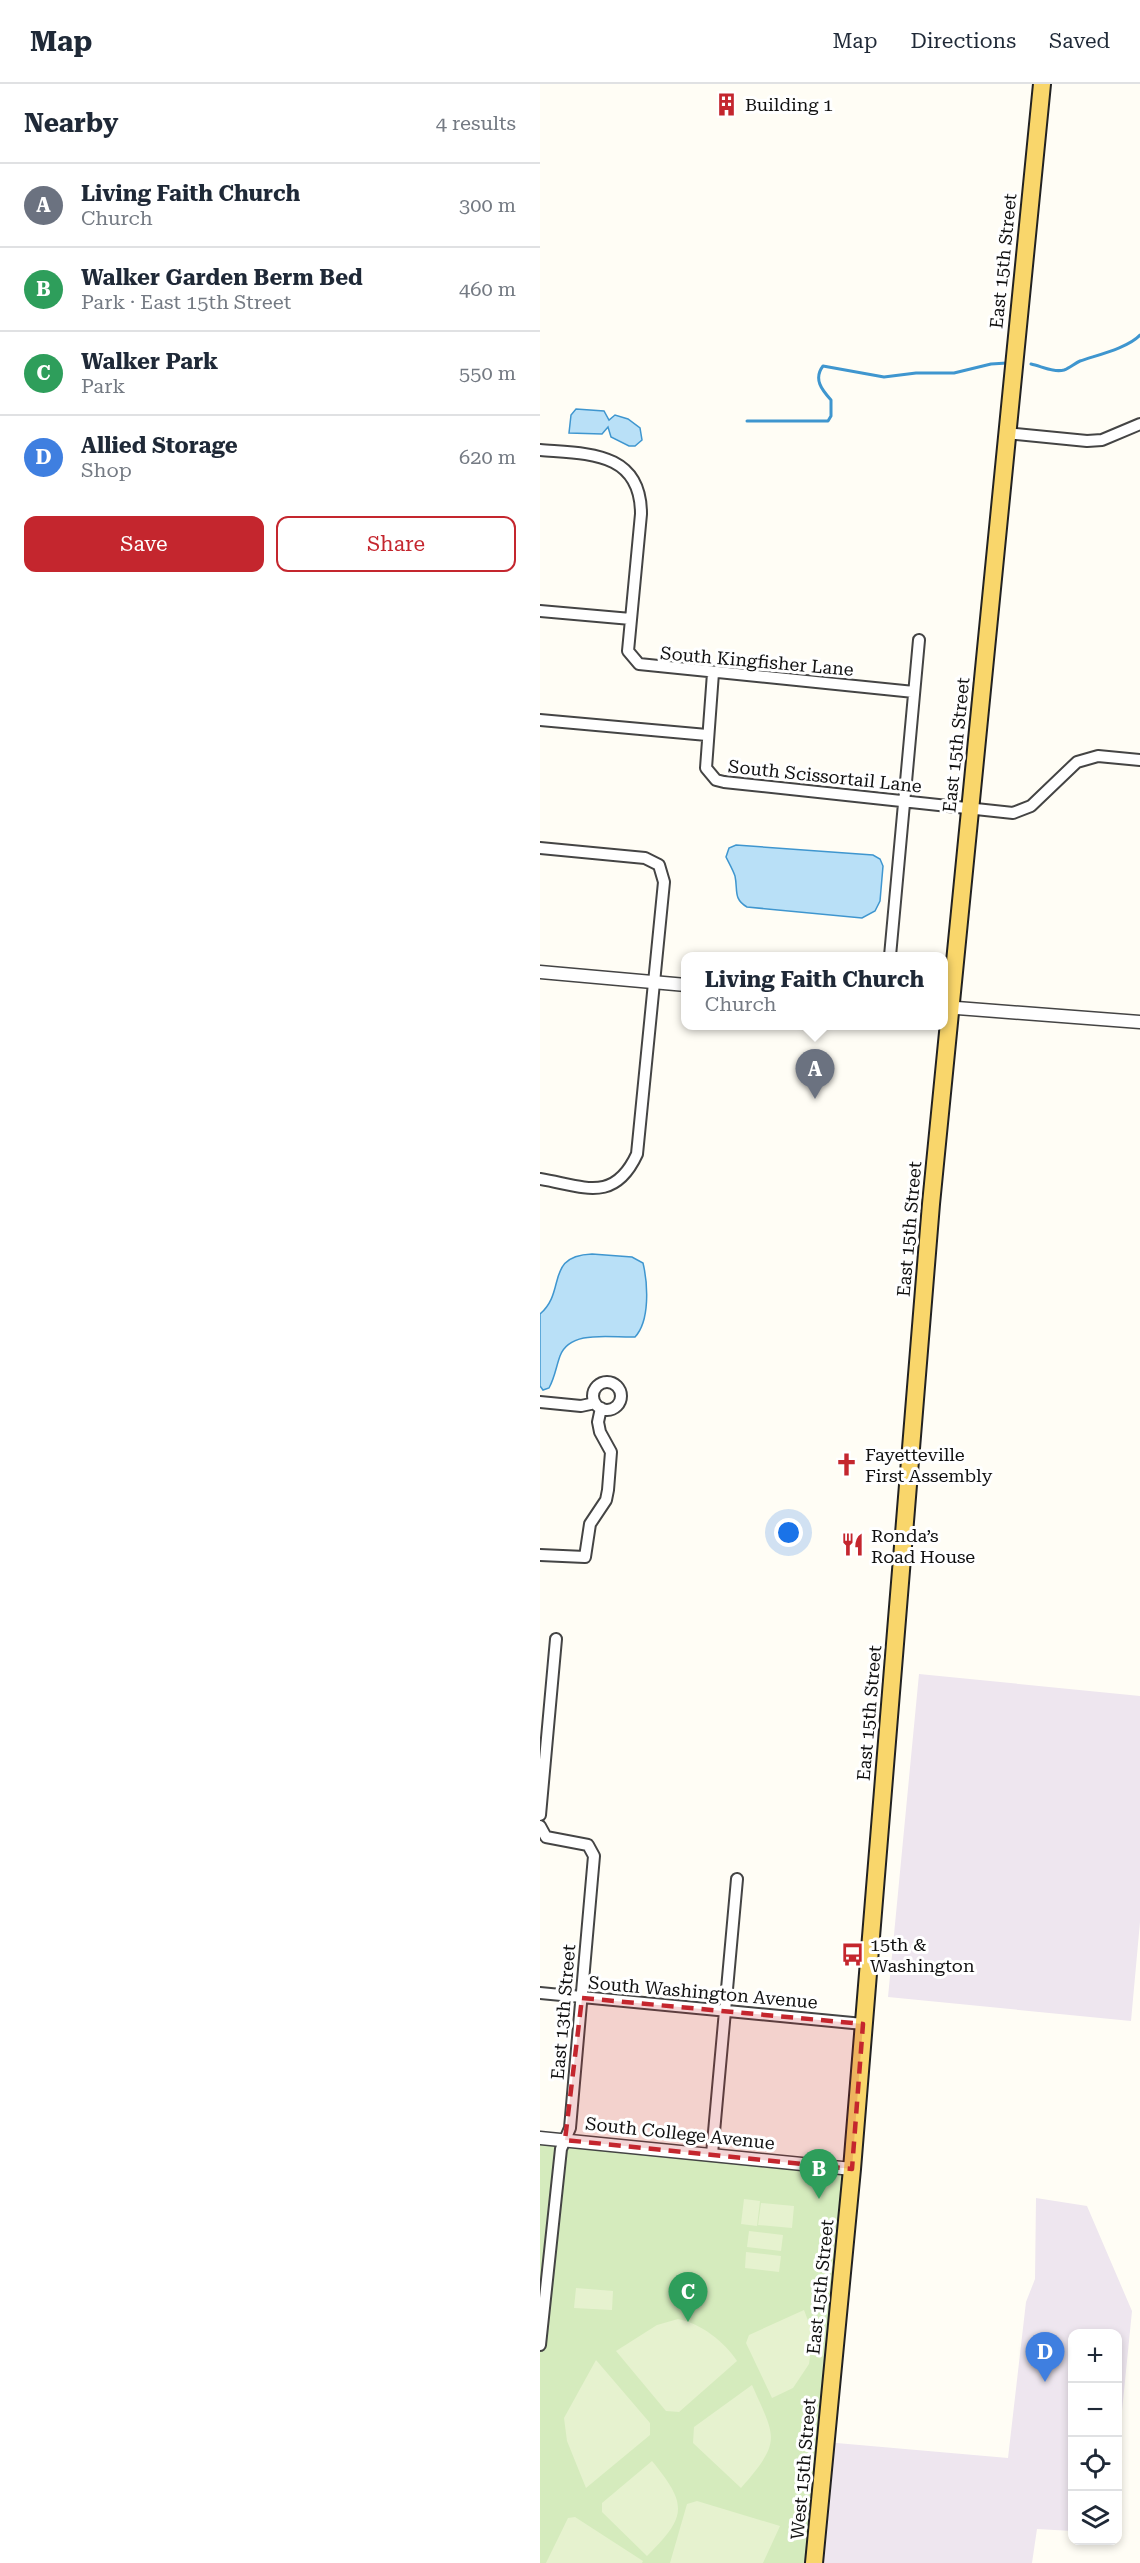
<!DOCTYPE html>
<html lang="en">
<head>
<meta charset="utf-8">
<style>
	body { margin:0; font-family:"Roboto Serif",serif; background:#f2f2f3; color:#1f2937 }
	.controls { position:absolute; right:18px; bottom:18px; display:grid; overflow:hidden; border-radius:12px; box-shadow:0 3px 9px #0003 }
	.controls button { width:54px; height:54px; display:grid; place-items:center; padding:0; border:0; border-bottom:2px solid #e0e1e3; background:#fff; color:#1f2937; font:30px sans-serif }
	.you { position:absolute; left:249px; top:1449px; width:21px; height:21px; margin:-15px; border:4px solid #fff; border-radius:50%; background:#1a73e8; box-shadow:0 0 0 9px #1a73e833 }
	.badge { display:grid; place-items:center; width:39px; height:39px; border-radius:50%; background:#c4262e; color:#fff; font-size:20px; font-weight:700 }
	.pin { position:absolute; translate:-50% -50px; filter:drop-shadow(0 2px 3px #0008) }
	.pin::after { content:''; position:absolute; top:32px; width:21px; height:18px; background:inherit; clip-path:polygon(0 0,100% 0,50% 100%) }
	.popup { position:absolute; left:141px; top:868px; width:267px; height:78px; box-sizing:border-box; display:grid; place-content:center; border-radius:12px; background:#fff; filter:drop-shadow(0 2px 4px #0005); font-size:20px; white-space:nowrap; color:#747a83 }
	.popup b { font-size:22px; color:#1f2937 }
	.popup::after { content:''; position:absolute; left:50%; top:100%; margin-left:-12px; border:12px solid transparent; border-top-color:#fff }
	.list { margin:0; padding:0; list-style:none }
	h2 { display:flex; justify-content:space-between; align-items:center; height:78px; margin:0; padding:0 24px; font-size:26px }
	h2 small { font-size:20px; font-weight:400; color:#747a83 }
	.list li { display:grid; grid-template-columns:39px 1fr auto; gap:18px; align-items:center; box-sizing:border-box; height:84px; padding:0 24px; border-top:2px solid #e0e1e3 }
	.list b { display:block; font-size:22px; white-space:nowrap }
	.list p { margin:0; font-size:20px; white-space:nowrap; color:#747a83 }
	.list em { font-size:20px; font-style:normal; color:#747a83 }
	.actions { display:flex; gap:12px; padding:18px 24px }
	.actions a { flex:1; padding:14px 0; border:2px solid #c4262e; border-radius:12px; text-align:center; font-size:21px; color:#c4262e }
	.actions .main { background:#c4262e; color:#fff }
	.icon { flex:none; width:33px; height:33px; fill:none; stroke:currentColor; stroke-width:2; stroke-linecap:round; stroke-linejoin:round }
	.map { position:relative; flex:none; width:600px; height:2479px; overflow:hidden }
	header { display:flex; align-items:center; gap:36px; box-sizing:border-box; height:84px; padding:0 30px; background:#fff; border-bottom:2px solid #e0e1e3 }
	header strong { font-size:28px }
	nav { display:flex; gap:33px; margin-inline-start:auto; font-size:21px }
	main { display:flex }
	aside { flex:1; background:#fff }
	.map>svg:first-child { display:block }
</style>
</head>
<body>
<header>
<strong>Map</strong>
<nav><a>Map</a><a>Directions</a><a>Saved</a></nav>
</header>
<main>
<aside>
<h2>Nearby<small>4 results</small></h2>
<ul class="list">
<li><span class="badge" style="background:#6b7280">A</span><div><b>Living Faith Church</b><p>Church</p></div><em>300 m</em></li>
<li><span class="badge" style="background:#2e9e5b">B</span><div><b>Walker Garden Berm Bed</b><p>Park · East 15th Street</p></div><em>460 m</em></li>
<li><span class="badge" style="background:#2e9e5b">C</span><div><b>Walker Park</b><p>Park</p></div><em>550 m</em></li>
<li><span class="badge" style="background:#3f7fe0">D</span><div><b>Allied Storage</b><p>Shop</p></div><em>620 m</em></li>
</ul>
<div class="actions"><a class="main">Save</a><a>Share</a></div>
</aside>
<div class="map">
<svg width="600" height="2479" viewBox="0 0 600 2479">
	<rect width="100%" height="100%" fill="#fffdf5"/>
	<path fill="#eee6ef" d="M379,1590L600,1612V1838L591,1937L348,1913Z
		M496,2114L547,2122L592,2227L582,2327L578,2341V2250H532V2447L497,2445L492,2479H274L285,2358L468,2374L486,2218L495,2195Z"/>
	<path fill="#d5ebbd" d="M0,2054L312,2085L274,2479H0Z"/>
	<path fill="#e6f2cf" d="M204,2115L220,2117L217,2142L201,2140Z
		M221,2119L254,2122L252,2144L218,2141Z
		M209,2147L243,2151L241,2167L207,2163Z
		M206,2168L241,2172L239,2188L205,2184Z
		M36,2204L73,2207L72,2226L34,2224Z
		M264,2226L273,2250L269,2280L253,2304L232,2314L206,2259L209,2251Z
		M138,2235C160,2239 185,2258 197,2277L139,2328L126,2327L76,2267L117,2241Z
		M56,2276L110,2339V2351L46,2404L27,2357L24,2334Z
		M212,2301C236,2355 242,2357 201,2404L153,2359L154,2343Z
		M112,2377C148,2421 147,2432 107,2472L62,2428V2419Z
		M157,2417L240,2442L223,2479H130L147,2420Z
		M35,2433L103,2477L102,2479H6L28,2434Z"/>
	<path fill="#b9e0f7" stroke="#3f96cf" stroke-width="1.5" d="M36,325L64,327L69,336L75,331L88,335L100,344L102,356L95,362H89L71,353L68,343L62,350L29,349L31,331Z
		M196,761L333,771L340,775L343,782L340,817L335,827L322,834L207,823C193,815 198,806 195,792C193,786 189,779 186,773L189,764Z
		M52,1170L92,1173L103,1179C108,1200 110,1237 95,1253C72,1254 30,1245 20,1272C16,1283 15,1293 9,1304L3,1306L0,1302V1230C27,1207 4,1172 52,1170Z"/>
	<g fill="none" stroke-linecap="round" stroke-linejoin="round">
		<path stroke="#3f96cf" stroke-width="3" d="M491,280C501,282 514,289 524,286C530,284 535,279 540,277C557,271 588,264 600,251
			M207,337H288L291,332V316C282,306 273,295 283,282L344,293L376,289H414L451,280L467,279"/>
		<defs>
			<path id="minor" d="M465,349L547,357L562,356L600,340
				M0,366C47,370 101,367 101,430L88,567L99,580L374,608
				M0,527L91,535
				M173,589L166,684L176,696L184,698L473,729L491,722L537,678L558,672L600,676
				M0,636L167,651
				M0,764L105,774L119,781L124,798L97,1070C74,1120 43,1102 0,1095
				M350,872L379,556
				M53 1312a14 14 0 1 1 28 0a14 14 0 1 1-28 0Z
				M0,1318L41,1322L55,1319
				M0,1471L45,1473L50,1440L66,1416L68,1406L71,1368L60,1348L58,1338L61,1324
				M0,1731L16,1555
				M0,1742L6,1753L48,1761L54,1772L30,2044L21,2065L0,2261
				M0,1909L323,1940
				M172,2070L197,1795"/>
			<path id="tertiary" d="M0,888L146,901
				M404,923L600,938
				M0,2054L312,2085"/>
			<path id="primary" d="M274,2479L312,2085L391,1120L502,0"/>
		</defs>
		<use href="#minor" stroke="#444" stroke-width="14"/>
		<use href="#tertiary" stroke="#444" stroke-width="15"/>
		<use href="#primary" stroke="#222" stroke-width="20"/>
		<use href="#minor" stroke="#fff" stroke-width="10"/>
		<use href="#tertiary" stroke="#fff" stroke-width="12"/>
		<use href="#primary" stroke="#f9d66b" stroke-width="16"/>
	</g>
	<path fill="#c4262e" fill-opacity="0.2" stroke="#c4262e" stroke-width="4.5" stroke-dasharray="12 8" stroke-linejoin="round" d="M42,1914L323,1940L312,2085L25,2056Z"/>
	<defs>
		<symbol id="building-bare" viewBox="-9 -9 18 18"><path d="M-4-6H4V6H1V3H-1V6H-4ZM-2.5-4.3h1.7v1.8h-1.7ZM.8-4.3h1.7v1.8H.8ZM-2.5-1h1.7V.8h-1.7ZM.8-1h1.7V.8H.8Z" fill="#c4262e" stroke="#fff" stroke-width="2.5" paint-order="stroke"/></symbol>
		<symbol id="church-bare" viewBox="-9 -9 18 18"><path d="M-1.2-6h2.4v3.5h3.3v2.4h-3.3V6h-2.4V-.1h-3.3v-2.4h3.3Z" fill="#c4262e" stroke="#fff" stroke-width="2.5" paint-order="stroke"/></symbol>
		<symbol id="restaurant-bare" viewBox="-9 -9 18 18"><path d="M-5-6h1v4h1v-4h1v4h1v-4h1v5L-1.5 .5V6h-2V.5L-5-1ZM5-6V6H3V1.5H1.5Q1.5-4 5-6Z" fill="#c4262e" stroke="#fff" stroke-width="2.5" paint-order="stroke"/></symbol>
		<symbol id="bus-bare" viewBox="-9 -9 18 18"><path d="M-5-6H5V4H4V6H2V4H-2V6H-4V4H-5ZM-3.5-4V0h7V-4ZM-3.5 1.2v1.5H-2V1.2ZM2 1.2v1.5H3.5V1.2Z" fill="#c4262e" stroke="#fff" stroke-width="2.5" paint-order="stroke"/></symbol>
	</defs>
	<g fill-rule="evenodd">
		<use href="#building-bare" x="170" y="4" width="33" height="33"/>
		<use href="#church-bare" x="290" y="1364" width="33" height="33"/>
		<use href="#restaurant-bare" x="296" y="1444" width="33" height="33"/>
		<use href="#bus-bare" x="296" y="1854" width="33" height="33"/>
	</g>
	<g text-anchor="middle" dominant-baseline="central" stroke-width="6" stroke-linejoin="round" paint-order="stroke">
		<g font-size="18" fill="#111" stroke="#fff" text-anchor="start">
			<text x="205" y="20">Building 1</text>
			<text x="325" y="1370">Fayetteville<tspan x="325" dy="21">First Assembly</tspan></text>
			<text x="331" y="1451">Ronda’s<tspan x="331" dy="21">Road House</tspan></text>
			<text x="330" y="1860">15th &amp;<tspan x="330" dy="21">Washington</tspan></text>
		</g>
		<g font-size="18" fill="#111" stroke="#fff">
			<text transform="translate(463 177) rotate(-84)">East 15th Street</text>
			<text transform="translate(217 577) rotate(5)">South Kingfisher Lane</text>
			<text transform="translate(416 661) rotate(-84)">East 15th Street</text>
			<text transform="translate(285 692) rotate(6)">South Scissortail Lane</text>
			<text transform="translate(369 1145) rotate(-85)">East 15th Street</text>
			<text transform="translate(329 1629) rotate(-85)">East 15th Street</text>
			<text transform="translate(163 1908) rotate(5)">South Washington Avenue</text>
			<text transform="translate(23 1928) rotate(-85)">East 13th Street</text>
			<text transform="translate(140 2049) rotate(6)">South College Avenue</text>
			<text transform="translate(280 2203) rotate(-84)">East 15th Street</text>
			<text transform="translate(263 2385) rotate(-85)">West 15th Street</text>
		</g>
	</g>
</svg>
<div class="controls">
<button>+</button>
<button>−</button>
<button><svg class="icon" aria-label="locate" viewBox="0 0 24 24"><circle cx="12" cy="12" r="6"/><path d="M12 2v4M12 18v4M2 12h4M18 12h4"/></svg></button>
<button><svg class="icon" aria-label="layers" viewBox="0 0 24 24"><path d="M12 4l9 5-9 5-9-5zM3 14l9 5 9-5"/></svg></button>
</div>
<div class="you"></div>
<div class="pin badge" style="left:275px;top:1015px;background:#6b7280">A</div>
<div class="popup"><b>Living Faith Church</b>Church</div>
<div class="pin badge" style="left:279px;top:2115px;background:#2e9e5b">B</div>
<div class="pin badge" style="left:148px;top:2238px;background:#2e9e5b">C</div>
<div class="pin badge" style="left:505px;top:2298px;background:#3f7fe0">D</div>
</div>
</main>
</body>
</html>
